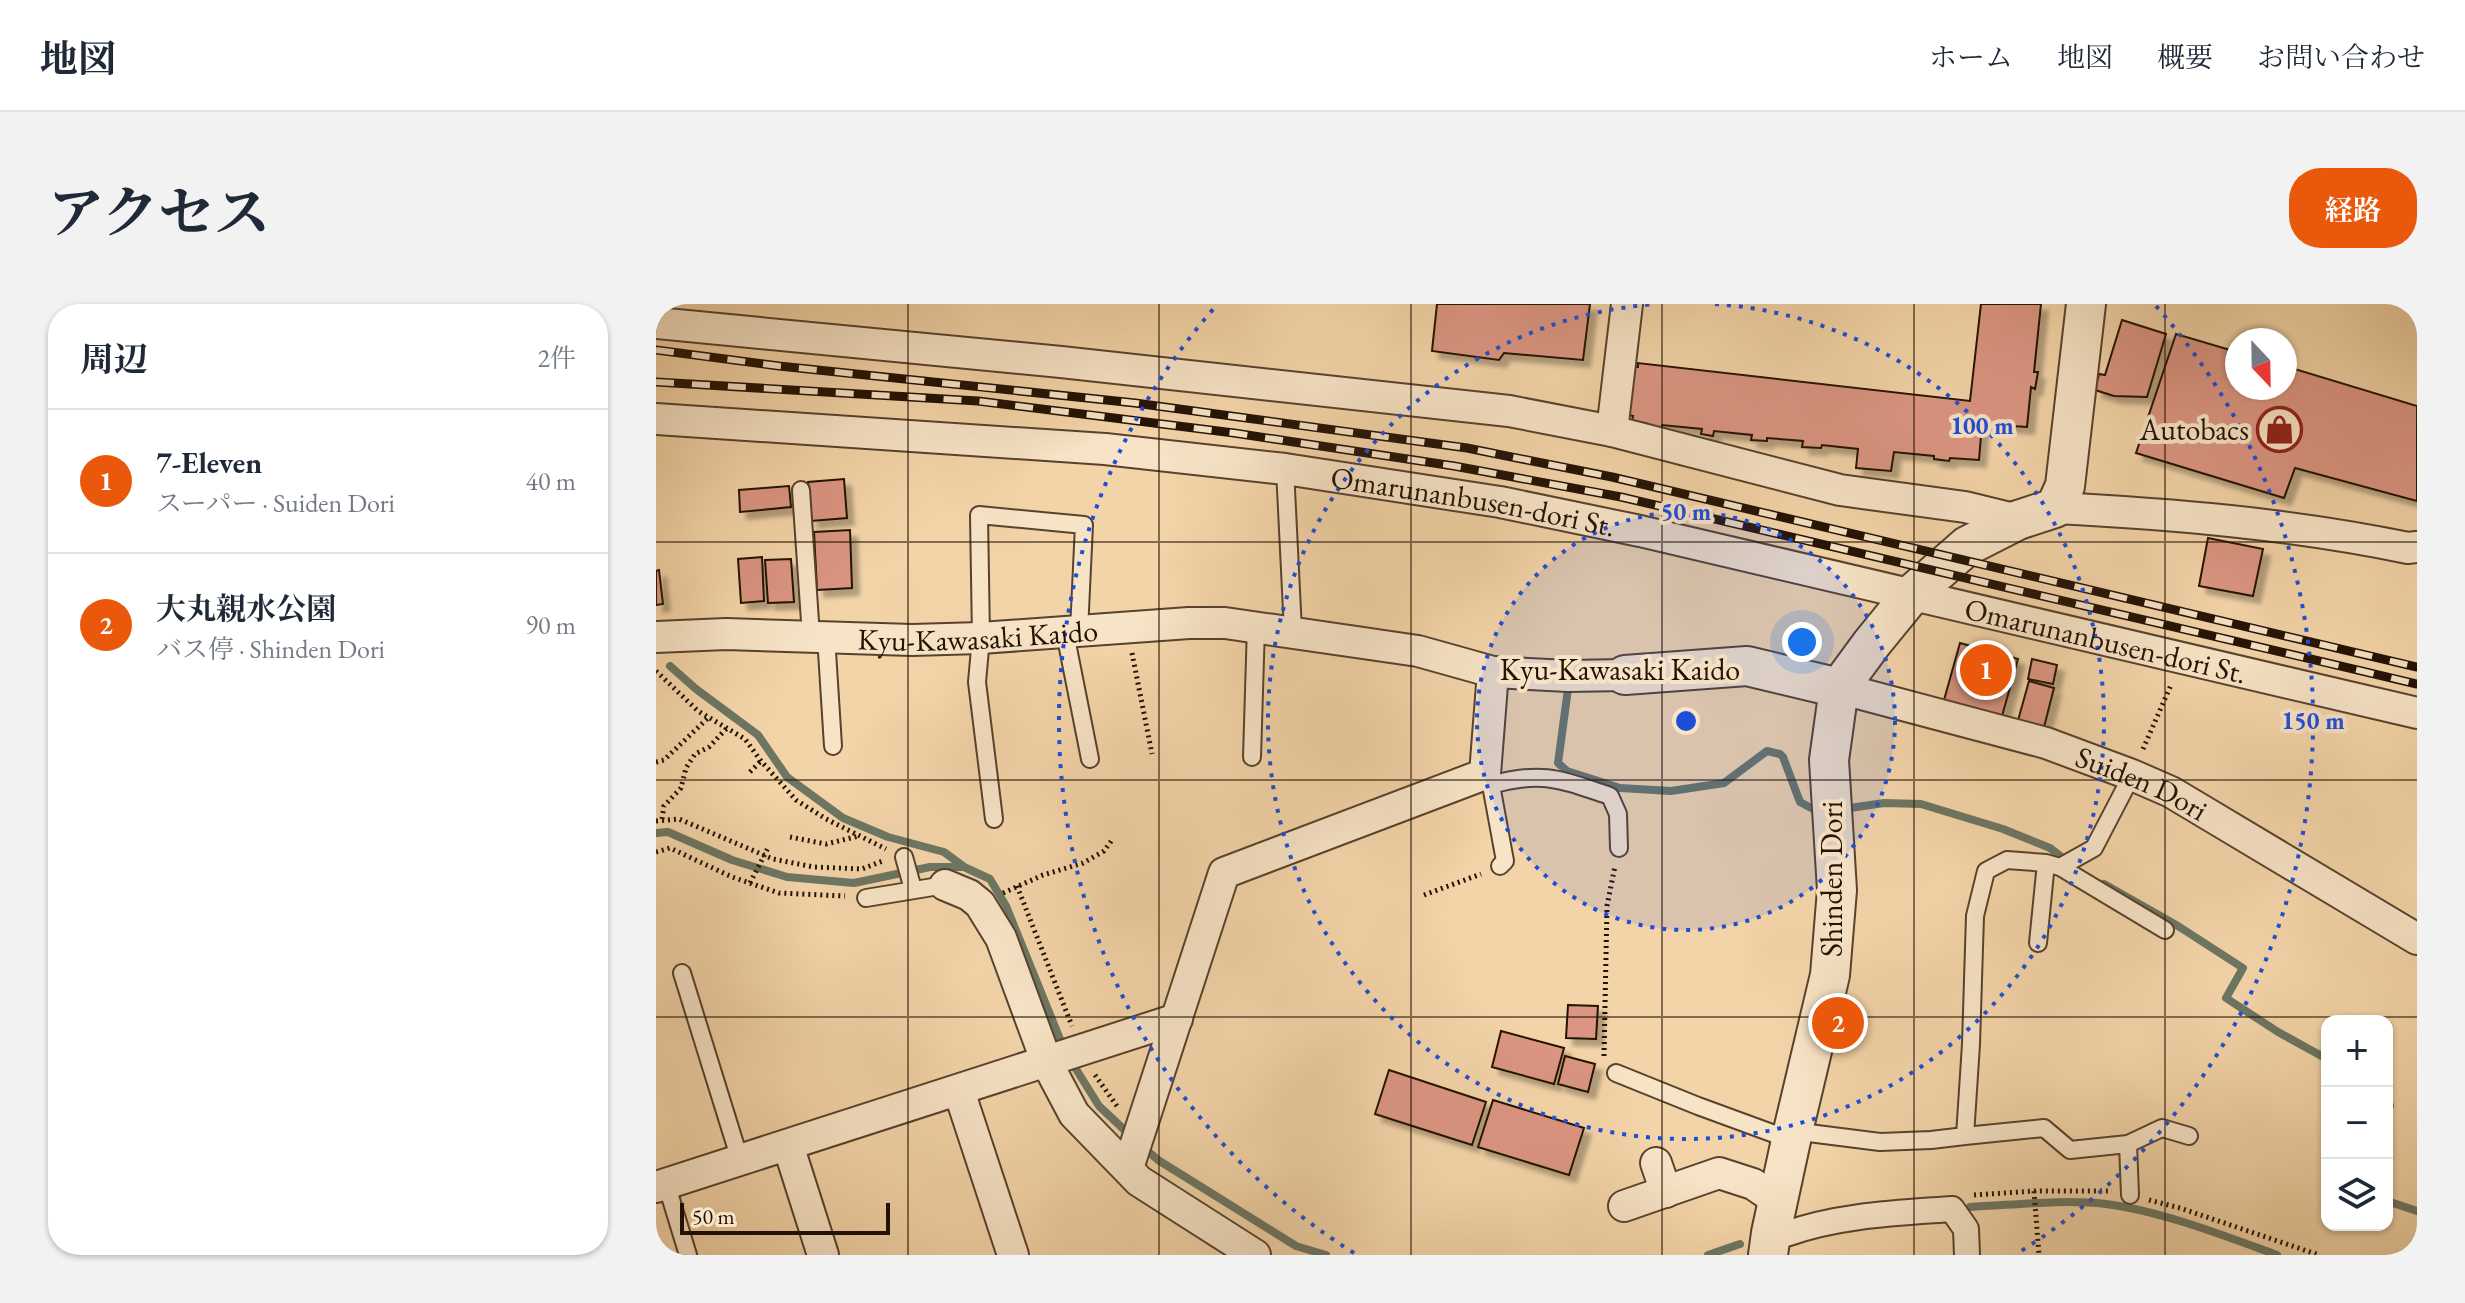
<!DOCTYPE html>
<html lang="ja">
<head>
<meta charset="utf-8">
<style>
	body { margin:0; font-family:"EB Garamond","Noto Serif JP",serif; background:#f2f2f3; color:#1f2937 }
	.controls { position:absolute; right:24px; bottom:24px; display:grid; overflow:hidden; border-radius:16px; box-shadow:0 2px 6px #0004 }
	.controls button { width:72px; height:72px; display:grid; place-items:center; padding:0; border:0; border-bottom:2px solid #e0e1e3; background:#fff; color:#1f2937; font:40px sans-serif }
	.compass { position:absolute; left:1569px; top:24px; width:72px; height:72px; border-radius:50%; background:#fff; box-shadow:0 2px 6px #0004; rotate:158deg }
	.scale { position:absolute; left:24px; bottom:20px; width:210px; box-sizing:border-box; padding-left:8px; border:4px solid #231204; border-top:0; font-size:22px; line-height:28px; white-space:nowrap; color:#231204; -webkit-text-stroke:6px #f7e3c6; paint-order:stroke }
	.you { position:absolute; left:1146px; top:338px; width:28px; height:28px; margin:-20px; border:6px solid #fff; border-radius:50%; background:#1a73e8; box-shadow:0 0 0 12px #1a73e833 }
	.badge { display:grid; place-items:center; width:52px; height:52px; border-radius:50%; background:#ea580c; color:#fff; font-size:26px; font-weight:700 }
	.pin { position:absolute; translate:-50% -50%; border:4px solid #fff; box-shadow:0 2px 8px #0006 }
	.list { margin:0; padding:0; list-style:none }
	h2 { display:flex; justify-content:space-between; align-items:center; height:104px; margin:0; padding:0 32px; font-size:34px }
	h2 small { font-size:26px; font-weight:400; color:#747a83 }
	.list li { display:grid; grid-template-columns:52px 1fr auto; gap:24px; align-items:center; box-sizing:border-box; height:144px; padding:0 32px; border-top:2px solid #e0e1e3 }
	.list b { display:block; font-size:30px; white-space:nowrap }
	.list p { margin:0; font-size:26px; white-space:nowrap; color:#747a83 }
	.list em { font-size:26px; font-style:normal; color:#747a83 }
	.icon { flex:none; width:44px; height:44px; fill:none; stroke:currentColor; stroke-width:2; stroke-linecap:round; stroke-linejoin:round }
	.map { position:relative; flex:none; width:1761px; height:951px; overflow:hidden; border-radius:32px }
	header { display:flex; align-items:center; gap:48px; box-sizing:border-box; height:112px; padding:0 40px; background:#fff; border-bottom:2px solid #e0e1e3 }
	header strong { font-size:38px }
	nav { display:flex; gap:44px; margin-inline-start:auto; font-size:28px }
	.intro { display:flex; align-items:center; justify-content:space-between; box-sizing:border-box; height:192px; padding:0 48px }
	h1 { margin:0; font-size:56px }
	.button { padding:20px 36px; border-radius:32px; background:#ea580c; color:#fff; font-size:28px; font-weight:700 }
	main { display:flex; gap:48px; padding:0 48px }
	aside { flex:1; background:#fff; border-radius:32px; box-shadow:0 2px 6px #0004 }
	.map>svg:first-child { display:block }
</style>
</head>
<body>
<header>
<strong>地図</strong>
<nav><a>ホーム</a><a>地図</a><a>概要</a><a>お問い合わせ</a></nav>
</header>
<div class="intro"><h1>アクセス</h1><a class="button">経路</a></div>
<main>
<aside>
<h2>周辺<small>2件</small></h2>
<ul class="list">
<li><span class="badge">1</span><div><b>7-Eleven</b><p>スーパー · Suiden Dori</p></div><em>40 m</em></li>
<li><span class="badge">2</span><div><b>大丸親水公園</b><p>バス停 · Shinden Dori</p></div><em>90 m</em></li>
</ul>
</aside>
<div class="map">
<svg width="1761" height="951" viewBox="0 0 1761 951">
	<defs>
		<filter id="shadow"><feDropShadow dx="7" dy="7" stdDeviation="2" flood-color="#0004"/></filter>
	</defs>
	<rect width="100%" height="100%" fill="#f3d4a8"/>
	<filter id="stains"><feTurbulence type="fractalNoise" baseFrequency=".0025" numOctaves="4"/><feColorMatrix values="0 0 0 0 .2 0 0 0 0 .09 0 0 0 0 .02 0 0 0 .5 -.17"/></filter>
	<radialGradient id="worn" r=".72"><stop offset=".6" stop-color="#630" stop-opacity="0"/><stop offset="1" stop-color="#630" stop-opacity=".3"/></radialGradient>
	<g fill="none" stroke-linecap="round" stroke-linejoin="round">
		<path stroke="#6c7663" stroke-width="8" d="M14,362L40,385L102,431L131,473L187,514L232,533L288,548L307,562
			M912,385L902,459L911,467L964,484L1015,487L1068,479L1111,447L1124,450L1127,453L1144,498L1157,505H1166
			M1187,505L1228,499L1265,500L1347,525L1394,544L1413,559
			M0,529L12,528L76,556L131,573L198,579L274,563H308L334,575L350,602L408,745
			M1448,580L1522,622L1587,664L1570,694L1622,728L1671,755
			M415,757L443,802L476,833
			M1731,791L1734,802L1731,808
			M486,842L502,856L640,942L670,951
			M1731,897L1761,907
			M1314,903C1359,901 1406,895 1450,900C1505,907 1569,932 1621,951
			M1052,951L1084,940"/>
	</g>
	<path fill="#db9582" stroke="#231204" stroke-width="2" filter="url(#shadow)" d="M781,0H934L927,56L848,49L843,56L776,47Z
		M1325,0H1385L1378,68H1382L1379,85L1375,83L1371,123L1326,120L1323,156L1294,154L1293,157L1278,155V152L1238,148L1235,167L1200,164L1202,145L1166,141L1165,144L1146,143L1147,137L1111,134V137L1095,136L1096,131L1058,127L1057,132L1045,130L1046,125L1006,121V125L989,124L990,119L976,117L977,112L972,111L978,63H982V59L1314,97Z
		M1466,16L1510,30L1491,93L1458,92L1439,86L1443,70L1449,71Z
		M1520,30L1581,48V84H1629V62L1761,102V197L1639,164L1628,194L1480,149Z
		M188,175L191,214L155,217L152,178Z
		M133,182L135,203L84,208L83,186Z
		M194,226L196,284L161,286L158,228Z
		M1552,234L1607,245L1597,292L1543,282Z
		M106,253L108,297L85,299L82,255Z
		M135,255L138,298L112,299L109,256Z
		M3,266L7,300L0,301V267Z
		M1304,339L1362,355L1346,412L1288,396Z
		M1376,355L1401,361L1397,380L1372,375Z
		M1373,377L1398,384L1387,427L1361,420Z
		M912,701L942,702L940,735L910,734Z
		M845,727L908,744L898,780L836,763Z
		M909,752L939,760L932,788L902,780Z
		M733,766L830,798L816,841L719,810Z
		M837,796L928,824L913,871L822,843Z"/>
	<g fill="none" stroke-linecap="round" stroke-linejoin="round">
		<defs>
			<path id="service" d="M629,165L637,327
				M145,186L155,332
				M409,329L434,455
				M170,332L177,442
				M596,453L600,322
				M829,470L835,481C887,466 906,476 954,492L962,510L963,544
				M835,481L849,557L844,562
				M338,515L321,378L325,334L323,211L428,221L423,327
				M248,553L257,585
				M1404,563L1509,626
				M210,594L289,581
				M1382,639L1390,559
				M26,669L84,856
				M960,769L1042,802L1135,836
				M1137,827L1224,838L1275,836L1309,832L1315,740L1319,612L1330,567L1351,556L1390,559L1404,563L1438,544L1476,471
				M1309,832L1388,824L1414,846L1472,840L1506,824L1533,832
				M1472,840L1474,891
				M10,879L32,951"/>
			<path id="pedestrian" d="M1130,930C1183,911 1241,909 1296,905L1310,925L1311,951"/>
			<g id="minor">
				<path d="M0,19L405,58L853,107L956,127L1184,186L1309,203L1362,216"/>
				<path id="s1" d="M0,115L449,145L629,165L844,198L984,227L1761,409"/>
				<path d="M956,127L971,0"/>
				<path d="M1399,204C1517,210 1636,220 1752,244L1761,243"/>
				<path id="s2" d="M0,333L70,330L256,336L325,334L533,319H569L762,347L837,368L912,372L969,371"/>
				<path id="s3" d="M1183,384L1390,439L1476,471L1515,488L1761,635"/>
				<path d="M289,581L313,591L324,600L345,634L391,759L418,810L483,877L599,951"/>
				<path d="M303,787L357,951"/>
				<path d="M132,841L167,951"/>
				<path d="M1000,859L1010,888"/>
				<path d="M472,864L568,569L829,470L837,368"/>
				<path d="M0,883L521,715"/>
				<path d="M968,902L1063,869L1097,880L1122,897"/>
			</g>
			<path id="tertiary" d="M969,371L1091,362L1183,384
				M1112,951L1115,929L1137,827L1174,671L1181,586L1173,456L1183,384L1216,339L1256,290L1311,242L1362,216L1399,204L1409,182L1430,0"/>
		</defs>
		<use href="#service" stroke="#57422d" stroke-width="20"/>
		<use href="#pedestrian" stroke="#57422d" stroke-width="28"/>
		<use href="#minor" stroke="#57422d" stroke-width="34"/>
		<use href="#tertiary" stroke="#57422d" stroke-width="42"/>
		<path stroke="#231204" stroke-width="5" stroke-dasharray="2 4" stroke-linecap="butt" d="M476,349L496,450
			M0,367L42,407L89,435L105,457L140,496L170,515L230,545
			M1487,445L1515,381
			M0,458L8,456L53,413
			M94,468L105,457
			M6,515L8,502L25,484L30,464L39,450L53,443L71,424
			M0,517L23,515L117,555L158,563L206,565L229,556
			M134,533L170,540L203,532
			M0,548L14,544L76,573L123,589L189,592
			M94,579L113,542
			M361,582L416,722
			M347,589L387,571L427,559L448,547L456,536
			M768,591L825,570
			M948,752L951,602L959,562
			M439,771L463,805
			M1378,887L1383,951
			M1318,891L1378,887H1456
			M1493,896L1524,904L1663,951"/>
		<use href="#service" stroke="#f7e3c6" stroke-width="16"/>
		<use href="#pedestrian" stroke="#f7e3c6" stroke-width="24"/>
		<use href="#minor" stroke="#f7e3c6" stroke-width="30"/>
		<use href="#tertiary" stroke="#f7e3c6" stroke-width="38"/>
		<defs>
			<path id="rail" d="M0,46L123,62L479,99L811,144L956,173L1761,363
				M0,78L322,97L578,129L798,162L965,193L1761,380"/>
		</defs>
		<use href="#rail" stroke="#231204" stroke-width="9"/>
		<use href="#rail" stroke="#f7e3c6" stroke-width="6" stroke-dasharray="18" stroke-linecap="butt"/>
	</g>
	<path fill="none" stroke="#231204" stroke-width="2" stroke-opacity="0.55" d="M252,0V951M503,0V951M755,0V951M1006,0V951M1258,0V951M1509,0V951M0,238H1761M0,476H1761M0,713H1761"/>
	<circle cx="1030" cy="417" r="209" fill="#1d4ed8" fill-opacity=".12"/>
	<g fill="none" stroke="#1d4ed8" stroke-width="4" stroke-dasharray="4 8">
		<circle cx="1030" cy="417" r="209"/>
		<path d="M1059 0A418 418 0 1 1 1001 0"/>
		<path d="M698 949A627 627 0 0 1 560 2M1500 2A627 627 0 0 1 1362 949"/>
	</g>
	<defs>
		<symbol id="shop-ring" viewBox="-11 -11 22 22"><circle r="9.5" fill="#f7e3c6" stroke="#8f2418" stroke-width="1.5"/><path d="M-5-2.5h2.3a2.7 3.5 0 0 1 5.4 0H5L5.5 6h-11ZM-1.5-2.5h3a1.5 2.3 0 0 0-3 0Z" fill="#8f2418"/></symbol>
	</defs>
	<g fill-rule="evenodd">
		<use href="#shop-ring" x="1598" y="100" width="51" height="51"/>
	</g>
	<g text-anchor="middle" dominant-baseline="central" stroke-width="8" stroke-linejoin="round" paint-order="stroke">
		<g font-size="30" fill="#231204" stroke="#f7e3c6" text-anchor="end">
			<text x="1593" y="125">Autobacs</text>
		</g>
		<g font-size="30" fill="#231204" stroke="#f7e3c6">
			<text stroke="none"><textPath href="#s1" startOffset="822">Omarunanbusen-dori St.</textPath></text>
			<text stroke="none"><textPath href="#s2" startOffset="322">Kyu-Kawasaki Kaido</textPath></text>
			<text stroke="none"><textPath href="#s1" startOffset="1470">Omarunanbusen-dori St.</textPath></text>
			<text x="964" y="365">Kyu-Kawasaki Kaido</text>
			<text stroke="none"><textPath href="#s3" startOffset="318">Suiden Dori</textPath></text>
			<text transform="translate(1175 575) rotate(-90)">Shinden Dori</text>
		</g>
	</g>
	<circle cx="1030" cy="417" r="12" fill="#1d4ed8" stroke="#f7e3c6" stroke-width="4"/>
	<g font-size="24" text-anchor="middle" font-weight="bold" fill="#1d4ed8" stroke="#f7e3c6" stroke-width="8" stroke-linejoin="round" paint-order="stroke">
		<text x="1326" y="130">100 m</text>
		<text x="1030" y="216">50 m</text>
		<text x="1657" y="425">150 m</text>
	</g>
	<rect width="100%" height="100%" filter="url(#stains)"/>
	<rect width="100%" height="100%" fill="url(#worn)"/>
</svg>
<div class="controls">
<button>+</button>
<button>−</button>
<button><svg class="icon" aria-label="layers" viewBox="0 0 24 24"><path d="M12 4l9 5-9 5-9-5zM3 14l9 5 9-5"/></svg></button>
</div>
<svg class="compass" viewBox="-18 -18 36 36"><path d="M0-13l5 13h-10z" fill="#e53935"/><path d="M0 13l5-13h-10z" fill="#747a83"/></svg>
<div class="scale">50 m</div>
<div class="you"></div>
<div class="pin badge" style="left:1330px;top:366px">1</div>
<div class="pin badge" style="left:1182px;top:719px">2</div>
</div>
</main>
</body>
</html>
